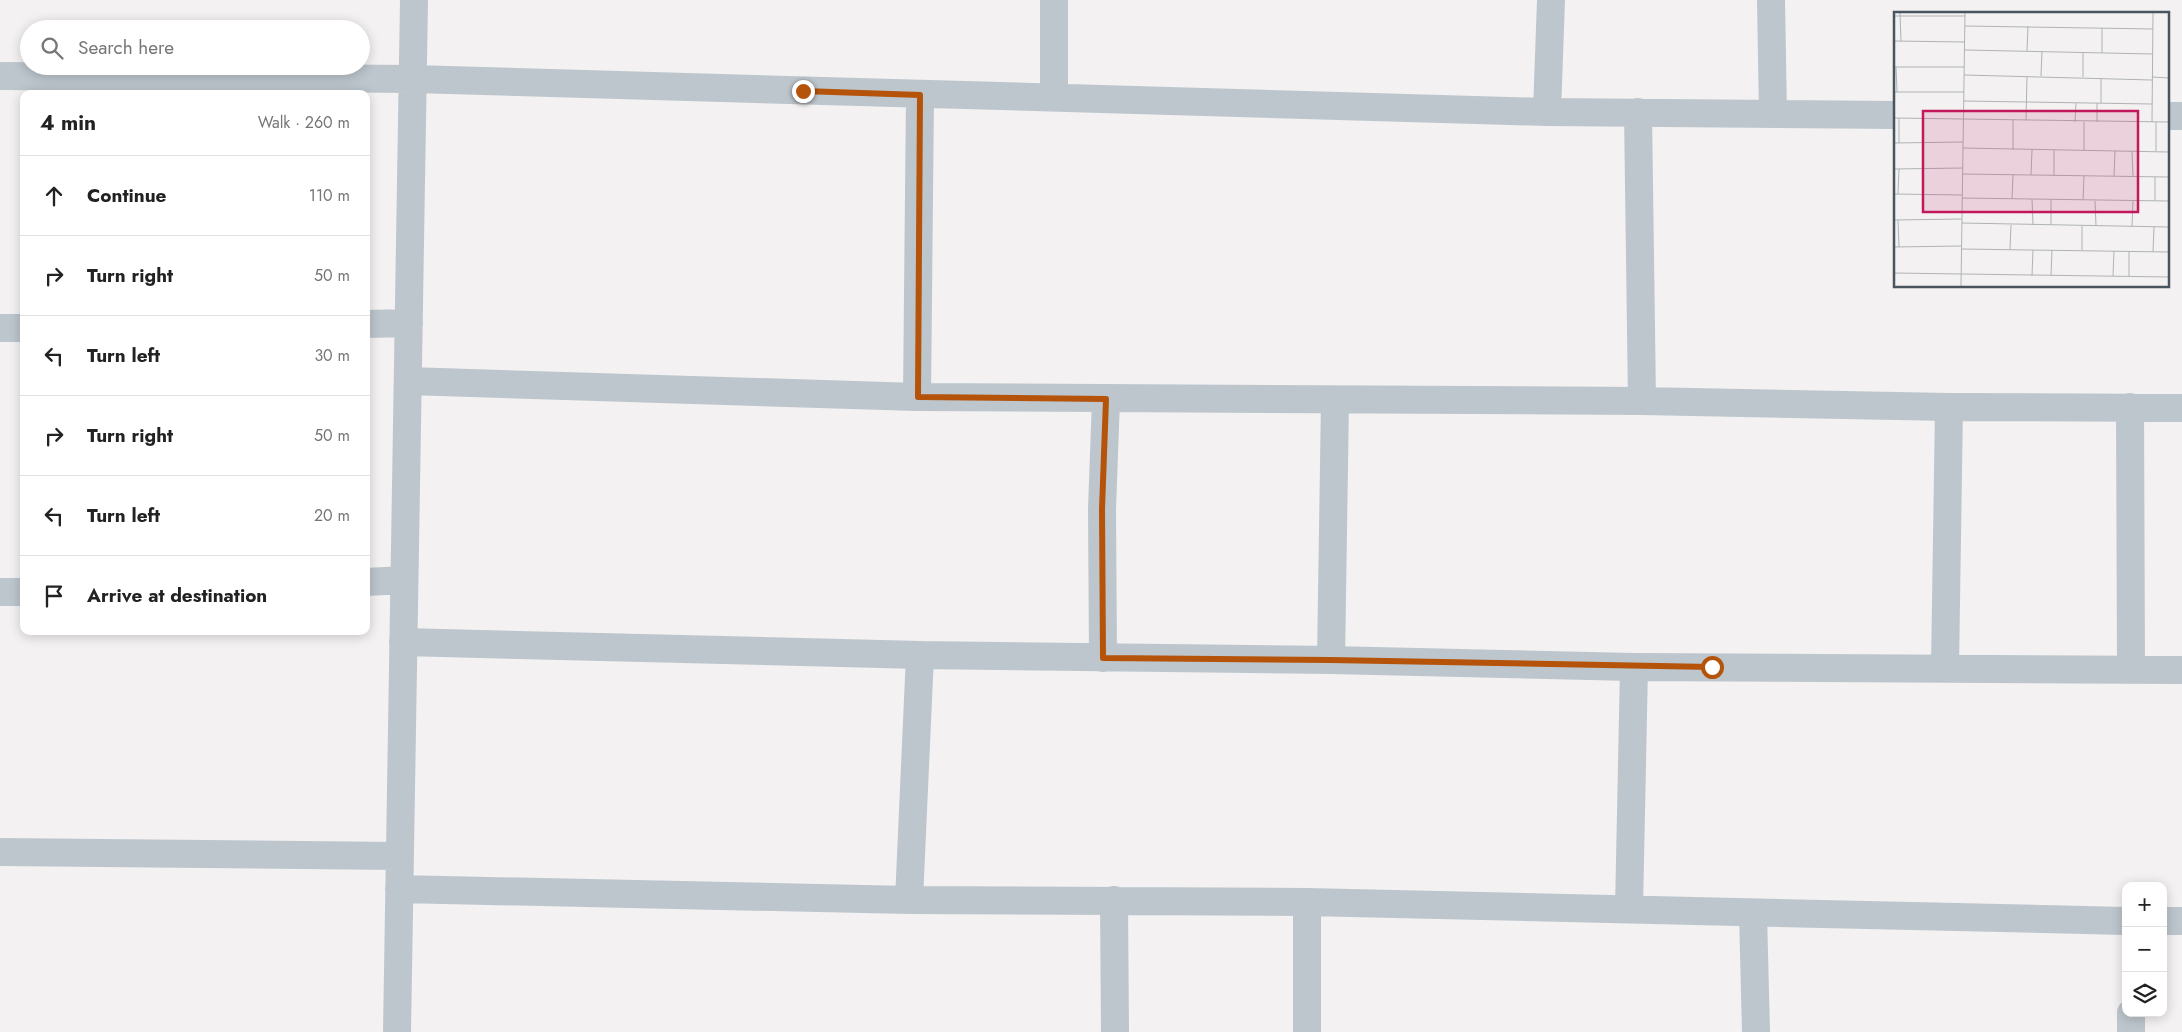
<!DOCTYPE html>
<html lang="en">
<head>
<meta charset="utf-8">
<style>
	body { margin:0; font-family:Jost,sans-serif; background:#f2f2f2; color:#222 }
	.controls { position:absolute; right:15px; bottom:15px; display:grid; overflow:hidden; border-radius:10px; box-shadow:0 2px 12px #0003 }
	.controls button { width:45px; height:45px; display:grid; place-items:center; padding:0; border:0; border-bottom:1px solid #e0e0e0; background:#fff; color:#222; font:25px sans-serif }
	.stop { position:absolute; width:15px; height:15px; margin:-11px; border:4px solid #b45309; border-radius:50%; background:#fff }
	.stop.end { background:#b45309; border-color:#fff; box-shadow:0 1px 5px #0008 }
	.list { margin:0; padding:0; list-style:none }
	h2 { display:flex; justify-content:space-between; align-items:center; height:65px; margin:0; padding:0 20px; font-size:21px }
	h2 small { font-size:16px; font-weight:400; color:#767676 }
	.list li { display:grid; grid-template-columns:32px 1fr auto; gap:15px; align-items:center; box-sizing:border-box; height:80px; padding:0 20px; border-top:1px solid #e0e0e0 }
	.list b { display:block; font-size:19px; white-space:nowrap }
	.list em { font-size:16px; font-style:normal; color:#767676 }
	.icon { flex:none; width:28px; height:28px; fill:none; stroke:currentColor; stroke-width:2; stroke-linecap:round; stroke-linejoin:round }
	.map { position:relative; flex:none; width:2182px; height:1032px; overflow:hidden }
	.search { position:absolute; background:#fff; box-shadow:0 2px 12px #0003; left:20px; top:20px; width:350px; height:55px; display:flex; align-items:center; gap:12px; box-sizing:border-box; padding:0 18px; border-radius:28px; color:#767676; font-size:19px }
	.panel { position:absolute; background:#fff; box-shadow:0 2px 12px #0003; left:20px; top:90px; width:350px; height:545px; border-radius:10px }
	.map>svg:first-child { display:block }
</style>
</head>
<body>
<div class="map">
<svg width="2182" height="1032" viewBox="0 0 2182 1032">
	<rect width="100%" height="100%" fill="#f3f1f1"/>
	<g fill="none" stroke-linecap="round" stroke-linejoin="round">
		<path stroke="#bdc6cd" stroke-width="28" d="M1771,0L1773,114
			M0,76L413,79L1547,112L1896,115
			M1054,97V0
			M1547,112L1551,0
			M1638,112L1642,401
			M2168,116H2182
			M366,324L409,323
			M0,328H24
			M408,381L917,397L1642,401L1949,407L2182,408
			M917,397L920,95
			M2130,407L2131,668
			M366,582L404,580
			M0,592H24
			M403,642L920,655L1331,660L1634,667L2182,670
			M1103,658L1102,509L1106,399
			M1331,660L1335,400
			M1945,668L1949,407
			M0,852L398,856
			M399,889L909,900L1307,902L2126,921
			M909,900L920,655
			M1114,900L1115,1032
			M1307,902V1032
			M1629,909L1634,667
			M1753,913L1756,1032
			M2163,921H2182
			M397,1032L414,0
			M2131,1032V1013"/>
	</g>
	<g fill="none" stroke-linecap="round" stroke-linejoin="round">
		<path stroke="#b45309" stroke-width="6" d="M803,91L920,95L918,397L1106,399L1102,509L1103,658L1330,660L1712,667"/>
	</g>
	<g transform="translate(1894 12)">
		<rect width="275" height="275" fill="#f3f1f1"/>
		<path fill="none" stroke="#afb3b6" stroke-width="1" d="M6,1L7,29M0,4H71M71,14L259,17M0,29L71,30M71,38L258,42M133,39L134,14M208,41V16M0,55H70M2,55L3,80M70,63L258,68M147,64L148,39M189,65V41M258,65L275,66M0,80H70M70,89L258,92M203,91V110M207,91V66M0,106L275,110M132,108L133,64M181,110L182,91M190,110V138M258,110L259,1M0,131L69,130M5,131V106M69,136L275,140M119,138V108M238,139L239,164M262,139V110M0,157L69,156M69,162L275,165M137,163L138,138M160,164V138M220,164L221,139M261,165V189M0,182L68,183M4,182L5,157M68,186L275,189M118,187L119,163M138,187L139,213M157,187V213M189,188L190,164M201,189L202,214M0,208L68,207M4,208L5,235M68,211L275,215M188,214V238M238,215L239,189M0,235L67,234M67,237L275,240M116,237L117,213M259,240L260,215M0,261L275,265M138,264L139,238M157,264L158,238M219,264L220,239M235,265V239M67,274L71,1"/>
		<path fill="#c2185b" fill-opacity="0.15" stroke="#c2185b" stroke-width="2.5" d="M29,99H244V200H29Z"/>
		<rect width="275" height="275" fill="none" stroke="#49555e" stroke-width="2.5"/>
	</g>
</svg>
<div class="controls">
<button>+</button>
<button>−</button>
<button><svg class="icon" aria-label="layers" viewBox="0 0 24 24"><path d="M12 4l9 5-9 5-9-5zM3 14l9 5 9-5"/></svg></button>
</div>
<div class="stop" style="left:1712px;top:667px"></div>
<div class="stop end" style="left:803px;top:91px"></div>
<div class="search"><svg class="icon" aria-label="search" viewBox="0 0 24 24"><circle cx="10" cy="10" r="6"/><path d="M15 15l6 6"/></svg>Search here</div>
<section class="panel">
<h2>4 min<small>Walk · 260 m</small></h2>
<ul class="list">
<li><svg class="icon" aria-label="ahead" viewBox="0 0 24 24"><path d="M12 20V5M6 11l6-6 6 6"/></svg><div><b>Continue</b></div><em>110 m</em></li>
<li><svg class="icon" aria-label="right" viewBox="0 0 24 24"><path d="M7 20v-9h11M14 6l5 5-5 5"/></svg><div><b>Turn right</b></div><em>50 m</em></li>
<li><svg class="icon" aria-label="left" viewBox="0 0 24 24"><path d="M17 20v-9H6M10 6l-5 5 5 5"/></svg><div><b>Turn left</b></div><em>30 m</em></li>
<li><svg class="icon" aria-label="right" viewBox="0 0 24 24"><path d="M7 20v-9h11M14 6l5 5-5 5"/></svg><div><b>Turn right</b></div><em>50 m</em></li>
<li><svg class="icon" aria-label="left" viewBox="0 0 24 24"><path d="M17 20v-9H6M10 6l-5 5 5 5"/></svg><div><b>Turn left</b></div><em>20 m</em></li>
<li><svg class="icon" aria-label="arrive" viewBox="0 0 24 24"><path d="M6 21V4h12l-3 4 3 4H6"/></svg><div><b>Arrive at destination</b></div></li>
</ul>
</section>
</div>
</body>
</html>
